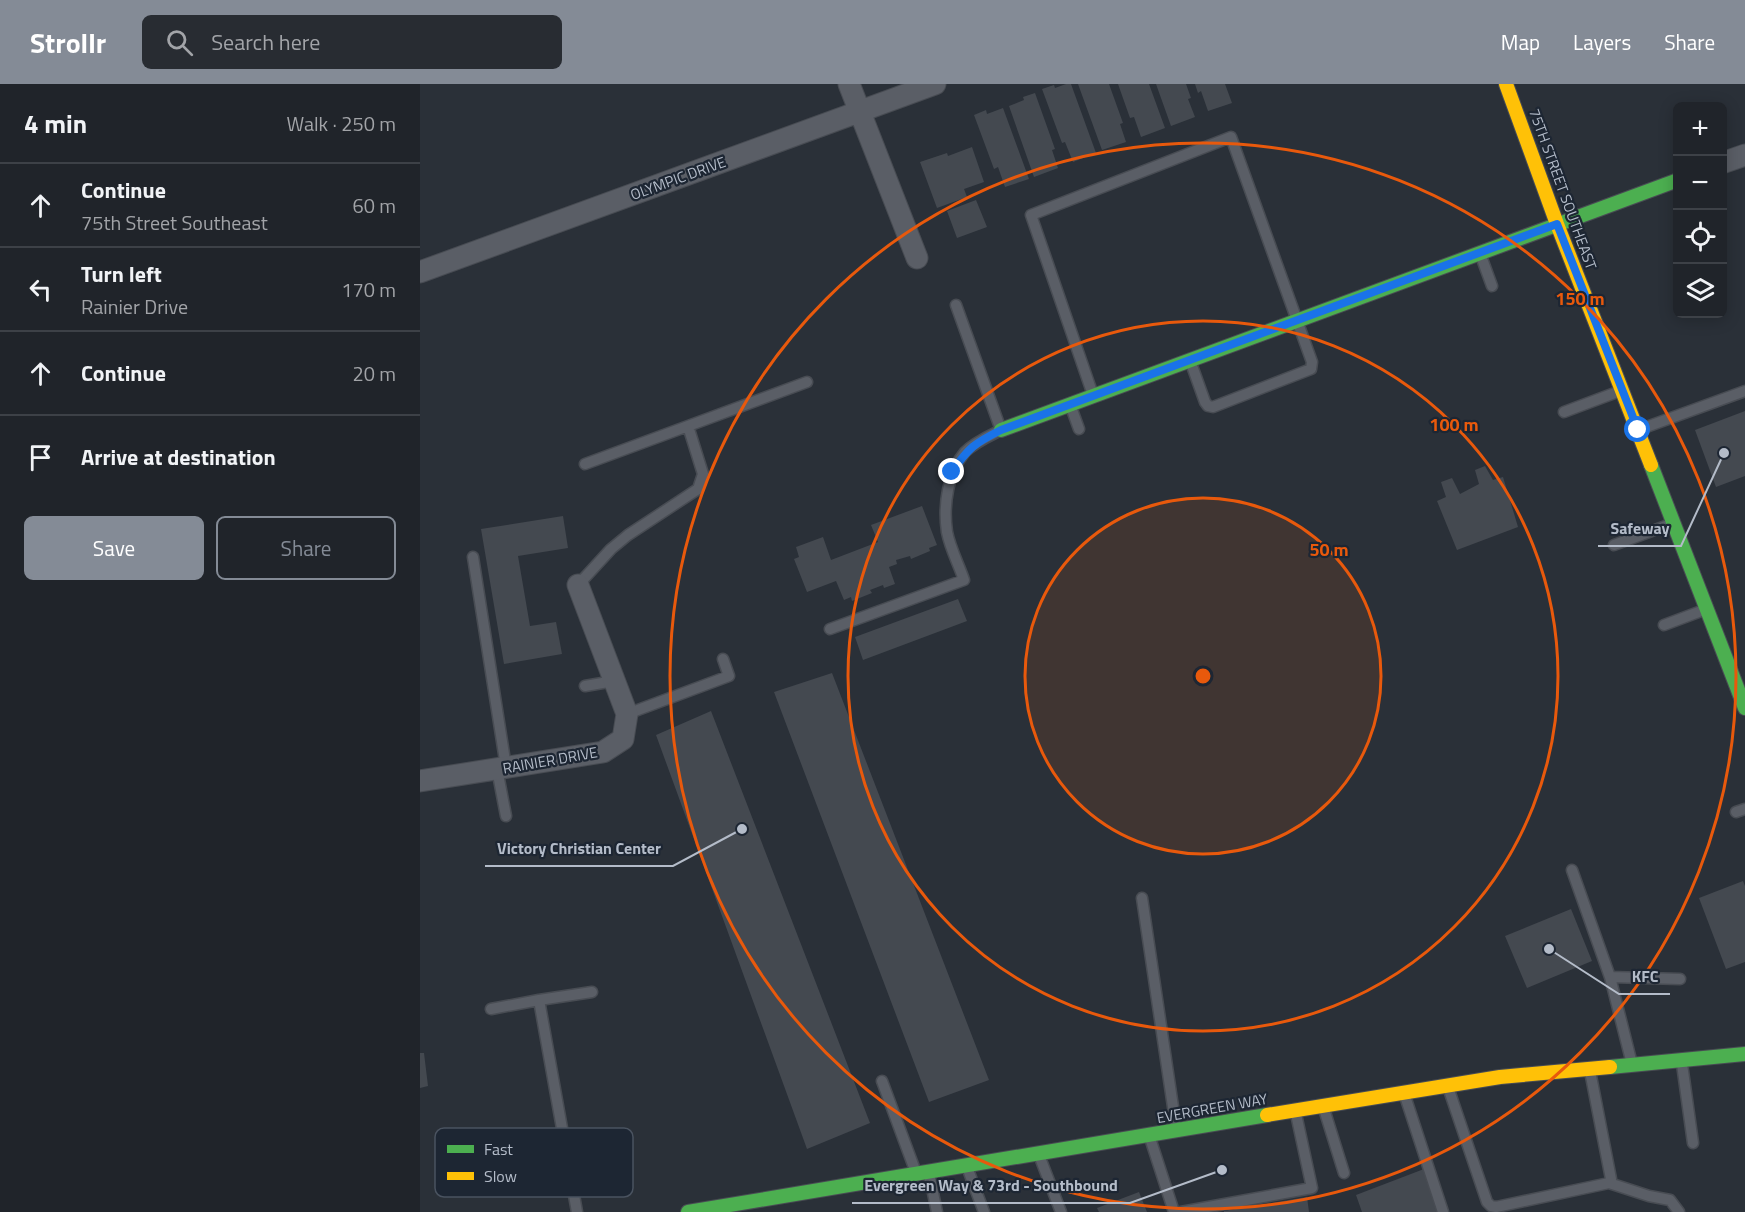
<!DOCTYPE html>
<html lang="en">
<head>
<meta charset="utf-8">
<style>
	body { margin:0; font-family:"Titillium Web",sans-serif; background:#282c32; color:#f1f3f6 }
	.controls { position:absolute; right:18px; top:18px; display:grid; overflow:hidden; border-radius:9px; box-shadow:0 3px 15px #0003 }
	.controls button { width:54px; height:54px; display:grid; place-items:center; padding:0; border:0; border-bottom:2px solid #3d4147; background:#20242a; color:#f1f3f6; font:30px sans-serif }
	.stop { position:absolute; width:18px; height:18px; margin:-14px; border:4px solid #1a73e8; border-radius:50%; background:#fff }
	.stop.end { background:#1a73e8; border-color:#fff; box-shadow:0 2px 6px #0008 }
	.list { margin:0; padding:0; list-style:none }
	h2 { display:flex; justify-content:space-between; align-items:center; height:78px; margin:0; padding:0 24px; font-size:26px }
	h2 small { font-size:20px; font-weight:400; color:#a2a4a8 }
	.list li { display:grid; grid-template-columns:39px 1fr auto; gap:18px; align-items:center; box-sizing:border-box; height:84px; padding:0 24px; border-top:2px solid #3d4147 }
	.list b { display:block; font-size:22px; white-space:nowrap }
	.list p { margin:0; font-size:20px; white-space:nowrap; color:#a2a4a8 }
	.list em { font-size:20px; font-style:normal; color:#a2a4a8 }
	.actions { display:flex; gap:12px; padding:18px 24px }
	.actions a { flex:1; padding:14px 0; border:2px solid #848b96; border-radius:9px; text-align:center; font-size:21px; color:#848b96 }
	.actions .main { background:#848b96; color:#fff }
	.icon { flex:none; width:33px; height:33px; fill:none; stroke:currentColor; stroke-width:2; stroke-linecap:round; stroke-linejoin:round }
	.map { position:relative; flex:none; width:1325px; height:1128px; overflow:hidden }
	header { display:flex; align-items:center; gap:36px; box-sizing:border-box; height:84px; padding:0 30px; background:#848b96; color:#fff }
	header strong { font-size:28px }
	nav { display:flex; gap:33px; margin-inline-start:auto; font-size:21px }
	.search { width:420px; height:54px; background:#282c32; display:flex; align-items:center; gap:15px; box-sizing:border-box; padding:0 21px; border-radius:9px; color:#a2a4a8; font-size:22px }
	main { display:flex }
	aside { flex:1; background:#20242a }
	.map>svg:first-child { display:block }
</style>
</head>
<body>
<header>
<strong>Strollr</strong>
<div class="search"><svg class="icon" aria-label="search" viewBox="0 0 24 24"><circle cx="10" cy="10" r="6"/><path d="M15 15l6 6"/></svg>Search here</div>
<nav><a>Map</a><a>Layers</a><a>Share</a></nav>
</header>
<main>
<aside>
<h2>4 min<small>Walk · 250 m</small></h2>
<ul class="list">
<li><svg class="icon" aria-label="ahead" viewBox="0 0 24 24"><path d="M12 20V5M6 11l6-6 6 6"/></svg><div><b>Continue</b><p>75th Street Southeast</p></div><em>60 m</em></li>
<li><svg class="icon" aria-label="left" viewBox="0 0 24 24"><path d="M17 20v-9H6M10 6l-5 5 5 5"/></svg><div><b>Turn left</b><p>Rainier Drive</p></div><em>170 m</em></li>
<li><svg class="icon" aria-label="ahead" viewBox="0 0 24 24"><path d="M12 20V5M6 11l6-6 6 6"/></svg><div><b>Continue</b></div><em>20 m</em></li>
<li><svg class="icon" aria-label="arrive" viewBox="0 0 24 24"><path d="M6 21V4h12l-3 4 3 4H6"/></svg><div><b>Arrive at destination</b></div></li>
</ul>
<div class="actions"><a class="main">Save</a><a>Share</a></div>
</aside>
<div class="map">
<svg width="1325" height="1128" viewBox="0 0 1325 1128">
	<rect width="100%" height="100%" fill="#2a3038"/>
	<path fill="#444950" d="M646,0H651L676,69L653,78L645,58L642,59L622,5L634,1L635,4Z
		M658,0H689L703,39L700,40L706,58L682,66Z
		M698,0H729L745,44L721,53L714,33L710,34Z
		M736,0H766L771,14L768,15L775,33L751,42Z
		M775,0H805L812,19L788,27L781,7L778,9Z
		M615,9L635,65L632,66L638,84L614,93L589,22L604,16L603,13Z
		M583,24L609,95L585,103L578,83L574,85L554,31L566,26L567,30Z
		M552,63L564,98L544,105L547,113L517,124L500,78L527,69L528,72Z
		M556,116L567,143L537,154L527,127Z
		M1325,327V392L1296,403L1275,346Z
		M1065,382L1073,396L1083,393L1098,443L1037,466L1017,417L1026,413L1021,398L1032,394L1040,410L1059,400L1055,386Z
		M502,422L517,461L509,464L510,467L491,475L490,472L476,476L477,480L469,483L475,500L464,504L463,501L450,506L452,509L432,517L431,513L424,516L416,497L387,508L374,475L379,473L376,463L403,453L411,476L458,458L451,441Z
		M143,432L148,464L98,472L110,542L136,538L142,570L84,580L61,445Z
		M538,515L547,537L443,576L435,553Z
		M412,589L569,996L509,1018L354,608Z
		M291,627L450,1039L387,1065L236,651Z
		M1323,797L1325,802V878L1306,885L1279,814Z
		M1151,825L1172,877L1107,904L1085,852Z
		M0,969H4L8,1002L0,1004Z
		M1004,1085L1019,1128H942L936,1111Z
		M719,1108L727,1128H679L677,1124Z
		M887,1113L889,1128H804V1127Z"/>
	<g fill="none" stroke-linecap="round" stroke-linejoin="round">
		<defs>
			<path id="lane" d="M1061,172L1072,202
				M673,311L611,131L811,53L892,278L891,285L793,323L788,322L785,318L771,279
				M651,323L659,345
				M1144,328L1200,307
				M1218,346L1325,307
				M165,380L268,342
				M1194,461L1251,440
				M53,473L86,683
				M158,501L191,465L208,451L278,405L283,390L268,342L387,298
				M1244,541L1284,526
				M410,545L544,496C539,481 530,464 527,448C523,421 528,388 545,368C555,358 569,352 581,346L536,221
				M165,602L194,597
				M207,630L309,592L303,575
				M77,685L86,732
				M1316,728L1325,725
				M1152,786L1190,893
				M722,814L756,1043
				M119,916L172,908
				M71,925L119,916L157,1128
				M1211,976L1190,893L1260,895
				M1262,980L1273,1059
				M462,997L495,1086
				M1029,1006L1067,1118L1071,1122L1076,1123L1189,1099L1191,1095L1170,987
				M985,1012L1023,1128
				M904,1025L924,1089
				M730,1054L754,1128
				M619,1071L641,1128
				M547,1083L564,1128
				M509,1090L517,1128
				M1189,1099L1229,1112L1250,1116L1259,1128
				M761,1128L892,1104L876,1030"/>
			<path id="street" d="M429,0L497,174
				M1302,79L1325,71
				M0,188L515,0
				M0,697L183,668L203,655L207,630L158,501"/>
			<path id="fast" d="M581,346L1258,96
				M1231,381L1325,624
				M1190,983L1325,970
				M268,1128L847,1031"/>
			<path id="slow" d="M1086,0L1137,140L1231,381
				M847,1031L1080,993L1190,983"/>
		</defs>
		<use href="#lane" stroke="#484c53" stroke-width="13"/>
		<use href="#street" stroke="#484c53" stroke-width="23"/>
		<use href="#fast" stroke="#484c53" stroke-width="16"/>
		<use href="#slow" stroke="#484c53" stroke-width="16"/>
		<use href="#lane" stroke="#5a5e66" stroke-width="10"/>
		<use href="#street" stroke="#5a5e66" stroke-width="21"/>
		<use href="#fast" stroke="#4caf50" stroke-width="14"/>
		<use href="#slow" stroke="#ffc107" stroke-width="14"/>
	</g>
	<g fill="none" stroke-linecap="round" stroke-linejoin="round">
		<path stroke="#1a73e8" stroke-width="8" d="M532,388C548,364 555,359 581,346L1137,140L1218,346"/>
	</g>
	<circle cx="783" cy="592" r="178" fill="#e8590c" fill-opacity=".12"/>
	<g fill="none" stroke="#e8590c" stroke-width="3">
		<circle cx="783" cy="592" r="178"/>
		<circle cx="783" cy="592" r="355"/>
		<circle cx="783" cy="592" r="533"/>
	</g>
	<g text-anchor="middle" dominant-baseline="central" stroke-width="4.5" stroke-linejoin="round" paint-order="stroke">
		<g font-size="15" fill="#b4bcc9" stroke="#1d2633">
			<text transform="translate(258 94) rotate(-20)">OLYMPIC DRIVE</text>
			<text transform="translate(1143 105) rotate(70)">75TH STREET SOUTHEAST</text>
			<text transform="translate(130 676) rotate(-10)">RAINIER DRIVE</text>
			<text transform="translate(792 1024) rotate(-10)">EVERGREEN WAY</text>
		</g>
	</g>
	<rect x="15" y="1044" width="198" height="69" rx="9" fill="#1d2633" stroke="#4a5360" stroke-width="1.5"/>
	<rect x="27" y="1061" width="27" height="8" fill="#4caf50"/>
	<rect x="27" y="1088" width="27" height="8" fill="#ffc107"/>
	<g font-size="16" fill="#b4bcc9">
		<text x="64" y="1071">Fast</text>
		<text x="64" y="1098">Slow</text>
	</g>
	<circle cx="783" cy="592" r="9" fill="#e8590c" stroke="#1d2633" stroke-width="3"/>
	<g font-size="18" text-anchor="middle" font-weight="bold" fill="#e8590c" stroke="#1d2633" stroke-width="4.5" stroke-linejoin="round" paint-order="stroke">
		<text x="1160" y="221">150 m</text>
		<text x="1034" y="347">100 m</text>
		<text x="909" y="472">50 m</text>
	</g>
	<path fill="none" stroke="#b4bcc9" stroke-width="2" d="M1304 369L1261 462H1178M322 745L253 782H65M1129 865L1199 910H1250M802 1086L710 1119H432"/>
	<g fill="#b4bcc9" stroke="#1d2633" stroke-width="2">
		<circle cx="1304" cy="369" r="6"/>
		<circle cx="322" cy="745" r="6"/>
		<circle cx="1129" cy="865" r="6"/>
		<circle cx="802" cy="1086" r="6"/>
	</g>
	<g font-size="16" text-anchor="middle" font-weight="bold" fill="#b4bcc9" stroke="#1d2633" stroke-width="4.5" stroke-linejoin="round" paint-order="stroke">
		<text x="1220" y="450">Safeway</text>
		<text x="159" y="770">Victory Christian Center</text>
		<text x="1225" y="898">KFC</text>
		<text x="571" y="1107">Evergreen Way &amp; 73rd - Southbound</text>
	</g>
</svg>
<div class="controls">
<button>+</button>
<button>−</button>
<button><svg class="icon" aria-label="locate" viewBox="0 0 24 24"><circle cx="12" cy="12" r="6"/><path d="M12 2v4M12 18v4M2 12h4M18 12h4"/></svg></button>
<button><svg class="icon" aria-label="layers" viewBox="0 0 24 24"><path d="M12 4l9 5-9 5-9-5zM3 14l9 5 9-5"/></svg></button>
</div>
<div class="stop" style="left:1218px;top:346px"></div>
<div class="stop end" style="left:532px;top:388px"></div>
</div>
</main>
</body>
</html>
